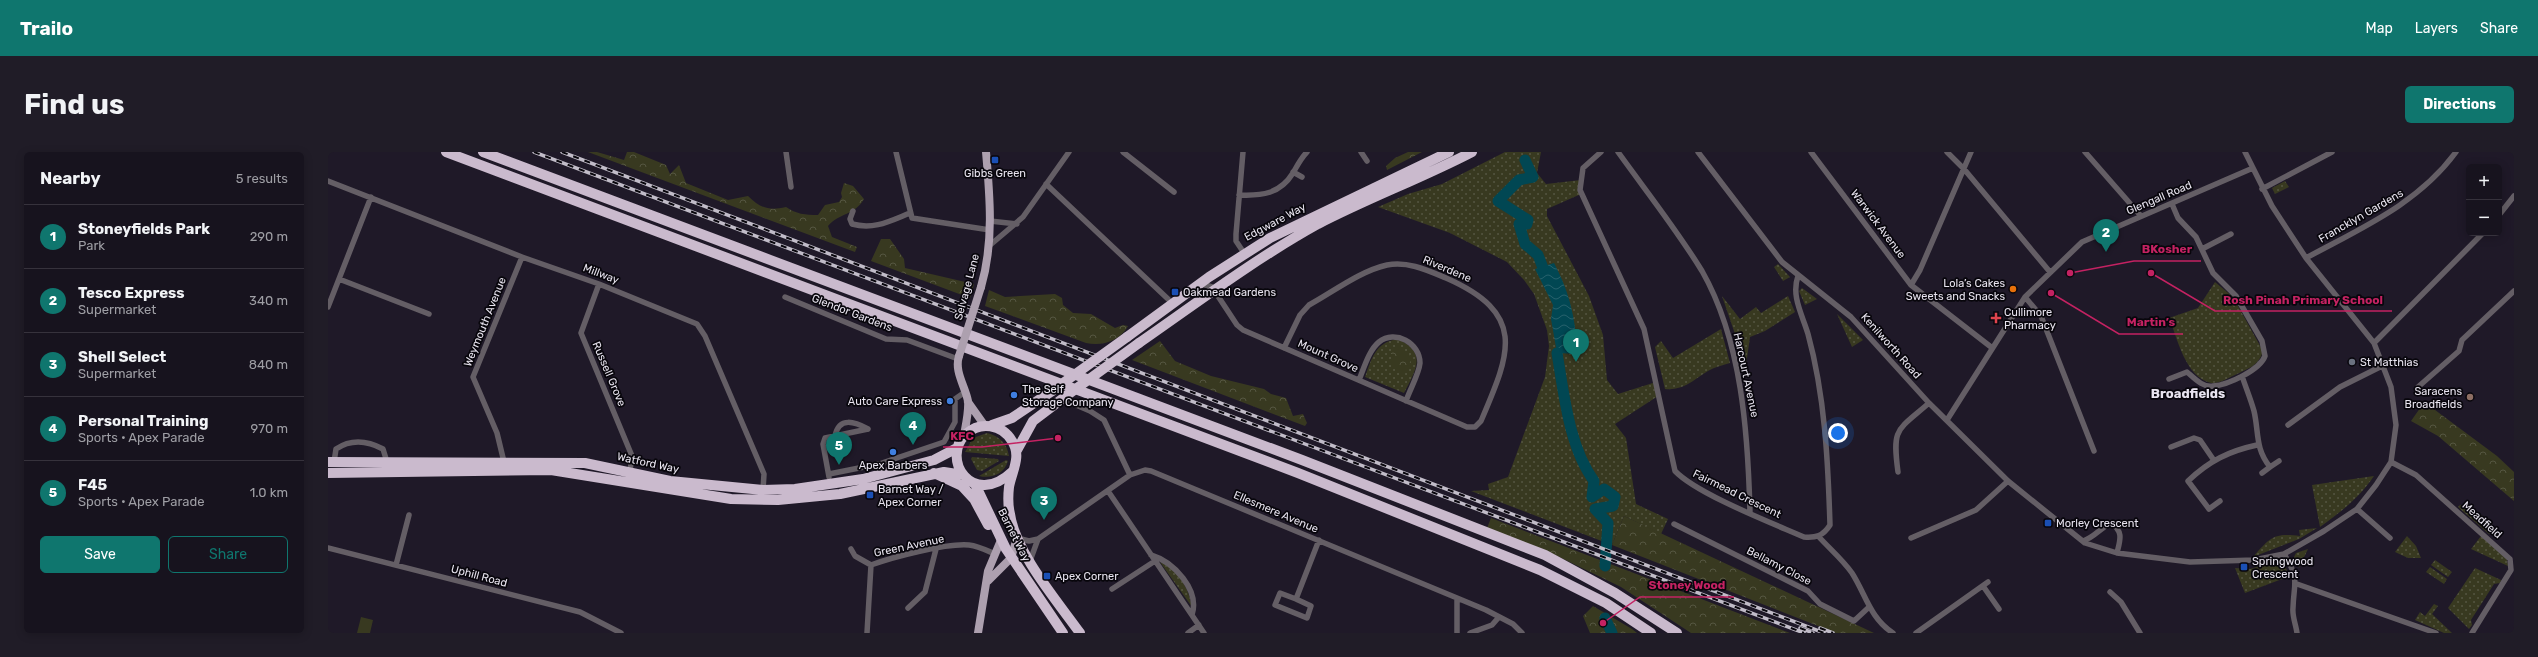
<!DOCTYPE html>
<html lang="en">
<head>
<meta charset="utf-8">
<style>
	body { margin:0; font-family:Rubik,sans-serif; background:#201c27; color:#f1f3f6 }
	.controls { position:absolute; right:12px; top:12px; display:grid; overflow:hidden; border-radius:6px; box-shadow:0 2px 10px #0003 }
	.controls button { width:36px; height:36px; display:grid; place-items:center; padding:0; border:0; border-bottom:1px solid #36323c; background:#17131e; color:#f1f3f6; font:20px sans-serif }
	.you { position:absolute; left:1510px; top:281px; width:14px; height:14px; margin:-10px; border:3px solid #fff; border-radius:50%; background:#1a73e8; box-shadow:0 0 0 6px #1a73e833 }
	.badge { display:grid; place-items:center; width:26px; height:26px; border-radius:50%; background:#0f766e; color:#fff; font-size:13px; font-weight:700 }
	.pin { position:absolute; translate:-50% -33px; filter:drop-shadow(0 1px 2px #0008) }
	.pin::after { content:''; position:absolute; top:21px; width:14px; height:12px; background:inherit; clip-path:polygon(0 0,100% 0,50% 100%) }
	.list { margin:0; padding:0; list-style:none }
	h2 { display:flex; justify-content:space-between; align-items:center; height:52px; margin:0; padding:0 16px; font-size:17px }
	h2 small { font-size:13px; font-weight:400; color:#9e9ea4 }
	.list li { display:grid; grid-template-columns:26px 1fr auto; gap:12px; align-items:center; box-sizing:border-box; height:64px; padding:0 16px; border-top:1px solid #36323c }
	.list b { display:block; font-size:15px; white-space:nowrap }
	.list p { margin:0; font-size:13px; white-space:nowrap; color:#9e9ea4 }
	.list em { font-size:13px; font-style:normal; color:#9e9ea4 }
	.actions { display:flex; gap:8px; padding:12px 16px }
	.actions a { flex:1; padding:9px 0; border:1px solid #0f766e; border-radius:6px; text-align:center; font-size:14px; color:#0f766e }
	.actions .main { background:#0f766e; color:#fff }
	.map { position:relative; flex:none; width:2186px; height:481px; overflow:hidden; border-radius:6px }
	header { display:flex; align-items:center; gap:24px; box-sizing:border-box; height:56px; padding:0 20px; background:#0f766e; color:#fff }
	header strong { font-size:19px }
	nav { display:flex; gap:22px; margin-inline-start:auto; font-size:14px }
	.intro { display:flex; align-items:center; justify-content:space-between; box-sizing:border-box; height:96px; padding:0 24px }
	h1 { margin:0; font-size:28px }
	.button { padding:10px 18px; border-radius:6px; background:#0f766e; color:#fff; font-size:14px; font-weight:700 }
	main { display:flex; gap:24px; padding:0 24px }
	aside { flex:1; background:#17131e; border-radius:6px; box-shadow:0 2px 10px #0003 }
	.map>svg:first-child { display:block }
</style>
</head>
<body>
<header>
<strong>Trailo</strong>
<nav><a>Map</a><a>Layers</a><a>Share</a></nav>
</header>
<div class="intro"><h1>Find us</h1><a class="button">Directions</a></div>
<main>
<aside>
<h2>Nearby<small>5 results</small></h2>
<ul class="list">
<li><span class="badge">1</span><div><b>Stoneyfields Park</b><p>Park</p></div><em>290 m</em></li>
<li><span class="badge">2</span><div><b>Tesco Express</b><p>Supermarket</p></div><em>340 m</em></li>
<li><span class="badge">3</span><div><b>Shell Select</b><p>Supermarket</p></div><em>840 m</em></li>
<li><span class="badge">4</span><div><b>Personal Training</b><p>Sports · Apex Parade</p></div><em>970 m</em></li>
<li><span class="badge">5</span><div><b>F45</b><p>Sports · Apex Parade</p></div><em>1.0 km</em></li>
</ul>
<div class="actions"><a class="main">Save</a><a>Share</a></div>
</aside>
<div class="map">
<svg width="2186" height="481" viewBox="0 0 2186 481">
	<defs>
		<pattern id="grass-dots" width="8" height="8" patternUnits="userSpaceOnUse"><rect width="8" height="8" fill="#383920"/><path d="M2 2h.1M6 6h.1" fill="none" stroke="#555641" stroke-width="1.8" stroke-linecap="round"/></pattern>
		<pattern id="forest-crowns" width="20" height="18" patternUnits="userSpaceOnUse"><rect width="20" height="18" fill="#383920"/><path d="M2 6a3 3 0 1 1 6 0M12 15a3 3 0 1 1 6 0" fill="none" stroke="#555641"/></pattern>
		<pattern id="water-waves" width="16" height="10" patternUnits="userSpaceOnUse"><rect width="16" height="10" fill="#014753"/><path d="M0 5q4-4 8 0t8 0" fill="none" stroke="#26616c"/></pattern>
	</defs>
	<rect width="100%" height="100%" fill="#1f1928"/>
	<path fill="url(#grass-dots)" d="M1177,0H1213L1209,21L1218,32L1253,28V42L1219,57V64L1261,144L1275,183L1279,228L1290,242L1328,230L1330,244L1287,272L1298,286L1308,352L1340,367L1333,382L1296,364L1284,393L1143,339L1161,338L1160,332L1180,325L1217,225L1221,194L1219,178L1206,142L1196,128L1179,110L1122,81L1050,55L1080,42L1114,32Z
		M1957,29L1961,35L1947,42L1944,36Z
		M1450,112L1462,125L1455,129L1446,115Z
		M1887,130L1905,145L1935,199C1931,213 1922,216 1909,222C1902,225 1892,232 1883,231C1857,225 1850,187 1841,166L1870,156Z
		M1474,136L1489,147L1477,153L1471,139Z
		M1394,144L1412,167L1428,155L1433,161L1460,144L1467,160L1437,179L1422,185L1418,213H1414L1408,185Z
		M1509,162L1535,188L1524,195Z
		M1393,177L1402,211C1396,213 1391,214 1386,216C1368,224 1359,239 1337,237L1327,195L1333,189L1345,206Z
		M1069,187C1100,200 1088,218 1076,241L1037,225C1044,206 1047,191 1069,187Z
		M659,281C671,284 679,291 681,304L637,300L645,286Z
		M644,305L670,307L671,309L654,319L649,318L643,307Z
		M678,308L680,309C676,322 664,327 651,324Z
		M2046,324C2031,346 2013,360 1992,375L1984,333Z
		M2132,353L2163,368L2165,379L2161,382L2130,355Z
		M1989,376L1971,387L1925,405C1943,385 1945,381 1972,384L1971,378Z
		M2079,384L2088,394L2093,406H2080L2067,400Z
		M2153,384L2179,407L2180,414L2143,397Z
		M1980,397L1971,416L1966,405L1968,401Z
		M2107,408L2124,420L2120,425L2103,413Z
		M1947,409H1954L1962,424L1917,441L1907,416L1922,417Z
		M832,410C849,416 861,436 864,455Z
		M2102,415L2119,427L2116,432L2098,420Z
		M2147,416L2173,428L2172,431L2166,432L2143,468L2144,473L2141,477L2120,456Z
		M2106,452L2110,454L2104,462L2124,481H2116L2087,468L2092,460L2097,464Z"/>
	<path fill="url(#forest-crowns)" d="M260,0H269L296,8L299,0H306L338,13L342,22L351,13L358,31L400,48L420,44C432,56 441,59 458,55C468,62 477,63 490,63L497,53L511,50L514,45L513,41L516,31L525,34L536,47C527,63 511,61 500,74L504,85L529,95L527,100Z
		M1080,0H1094L1059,18L1058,14L1067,6Z
		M553,87H562L576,107L577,116L646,132L642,146L543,109Z
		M661,138L677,145L727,142L734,146L735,153L745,161L763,162L787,176L795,173L800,174C791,190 774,194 758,191L657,154Z
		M832,189L847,209L883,224L936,237L943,242L958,246L965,264L975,262L979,271L977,274L804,208Z
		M1066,195H1073L1084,206L1077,221L1069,219L1063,212V201Z
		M2095,252L2103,255L2169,304L2186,320V349L2110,284L2083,269Z
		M1296,364L1546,481H1508L1284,393Z
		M1163,366L1462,481H1363L1293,435L1219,399L1159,376Z
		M1265,454L1304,477L1309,481H1262L1255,464Z"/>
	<path fill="#383920" d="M33,465L45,468L42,481H29Z"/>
	<path fill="url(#water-waves)" d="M1226,111C1243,143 1247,167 1250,202L1229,201L1223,167L1225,153L1207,117Z"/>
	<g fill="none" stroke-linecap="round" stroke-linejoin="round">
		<path stroke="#014753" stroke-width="11" d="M1197,8L1205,25L1191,28L1170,49L1200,68L1199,72H1191L1197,92L1210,103L1215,116
			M1229,201C1236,242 1241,295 1266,329L1264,345L1276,337L1287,345L1285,354L1267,357L1280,371L1277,414
			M1277,466L1284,481"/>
		<path stroke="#645e65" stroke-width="5.5" d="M458,0L463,35
			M568,0L584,66L662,78
			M795,0L846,40
			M915,0L908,82V89L916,101
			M1033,0L1039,9
			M1273,0L1255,16L1252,38L1316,177L1347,319C1369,342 1444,371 1476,385C1488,386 1495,384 1502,373C1500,310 1497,244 1480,182C1474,162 1463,144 1470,124
			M1290,0C1318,39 1349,78 1374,119C1414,189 1420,282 1422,361
			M1370,0L1454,110L1523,165L1601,251L1680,329L1757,391L1789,401L1862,410L1926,408L1956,402L1996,379L2029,357L2048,333L2063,310L2068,273L2063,235L2046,191L1978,106L1944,54L1917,0
			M1483,0L1583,133L1663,195
			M1619,0L1636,17L1722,120
			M1757,0L1813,64
			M965,20L974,25
			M0,29L194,105L271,132L369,172L377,184L436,322L435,338
			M718,32L840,147
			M1934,37L2004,0
			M911,43C934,44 952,42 965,21C969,14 973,6 979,0
			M525,59L522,67L524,72C546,78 562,69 582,61
			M2171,63L2186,44
			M662,69L689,72
			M661,94L695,65L741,0
			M1874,97L1903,82
			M1978,106C2033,76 2090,52 2128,0
			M11,127L101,162
			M271,132L253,181L304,304L302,319
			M874,132L884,135L909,173L915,178L1139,275H1147L1153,269C1182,201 1200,162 1118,126C1099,118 1080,109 1059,113C1032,119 1005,140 981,153L972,163L956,196
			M1583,133L1592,118L1643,0
			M457,145L558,187L579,188L630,207
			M1697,145L1713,164L1766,299
			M0,155L43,45
			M2046,191L2155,81
			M1914,224C1918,236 1923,248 1926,259C1931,280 1927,297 1942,315L1951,309
			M1841,227L1859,220C1866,226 1875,236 1885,234C1900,233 1932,218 1937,204L1934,189L1908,144L1885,121L1868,85L1850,66L1844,52
			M1031,228C1036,216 1041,198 1051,190C1067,177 1092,191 1092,211C1091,222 1082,237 1078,249
			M2090,235L2131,199L2134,188L2186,139
			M734,247L762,259L776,268L802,323
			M1619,268L1697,145L1754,90L1925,16
			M1960,273L2012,235L2056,213
			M507,284C511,264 527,270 540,277
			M1843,295L1866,286L1872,288L1885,307
			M6,310L8,297C23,287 40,289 55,297L59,310
			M176,310L169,281L145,225L194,105
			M2063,310L2088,323L2182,407L2183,418L2144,481
			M1570,320C1564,275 1569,279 1601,251
			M1934,321L1942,315
			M501,322L551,312L616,290L627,270V247L637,240
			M501,325L495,292L497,286L540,277
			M780,339L876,481
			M1892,349L1881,357L1860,329C1881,309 1901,299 1929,293
			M2029,357L2062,386
			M1346,372L1480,439L1492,452L1526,469L1540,456
			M1491,385C1501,396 1515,408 1524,421C1538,443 1542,466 1565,481
			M689,386L701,389L710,387L802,323L817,318L823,319L1158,458L1185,472L1194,481
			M1583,386L1648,358L1680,329
			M1755,389C1767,385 1771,377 1783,371C1796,380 1792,388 1789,401
			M0,396L252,460L293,481
			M523,397L527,404L543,413
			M1956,402C1972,428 1966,428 1965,456C1964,464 1968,473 1969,481
			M823,403C846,410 872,438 864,463
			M702,409L710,387
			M68,413L81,363
			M1969,432L2108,481
			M1655,434L1671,457
			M784,437L827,409
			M1782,440L1793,450L1812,481
			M968,447L952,441L947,453L979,466L983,454L968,447L991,388
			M1129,447V481
			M580,456L597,440L608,397
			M539,481L543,413C565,405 618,391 641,393C650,394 658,398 667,402
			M860,481L871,473
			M1142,481L1164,473L1171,465
			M1588,481L1660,430"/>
		<path stroke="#ada0af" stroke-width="8" d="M653,135C666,91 662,45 658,0
			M631,204C626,219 637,234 640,249C641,259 638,272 636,283
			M640,250L657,274
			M660,429L683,406L689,386
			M650,481L660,419L673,388"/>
		<path stroke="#cabacd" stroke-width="10" d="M118,0L970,321L1212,418L1278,451L1323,481
			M155,0L974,308L1217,403L1287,441L1349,481
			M799,185L881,125L942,86L1121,0
			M811,191C870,150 927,107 990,72C1040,46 1094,26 1144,0
			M664,273L684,266L724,239
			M689,298L705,269L738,244
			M0,310L257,311L342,329L435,338L467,337L535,327L606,308L629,296
			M685,319C644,358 612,306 638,282C652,269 674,272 684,289C694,304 684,319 681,335C680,344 680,354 682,362C687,400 730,450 752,481
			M0,321L223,318L403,347L450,348L512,342L616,320L635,323
			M606,321L634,334L646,347L660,373
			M647,332L678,397L735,481"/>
		<defs>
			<path id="rail" d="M206,0L1476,481
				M234,0L1496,481
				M1472,476L1485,481
				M1492,476L1505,481"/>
		</defs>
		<use href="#rail" stroke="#c1bcc8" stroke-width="3.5"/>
		<use href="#rail" stroke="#08060c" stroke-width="2" stroke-dasharray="6" stroke-linecap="butt"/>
		<path stroke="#ada0af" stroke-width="8" d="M631,204L653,135"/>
		<path stroke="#cabacd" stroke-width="10" d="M724,239L799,185
			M738,244L811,191"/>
	</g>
	<g fill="#1a4fb4" stroke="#08060c" stroke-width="1.5">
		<rect x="663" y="4" width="8" height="8" rx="2"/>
		<rect x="843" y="136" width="8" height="8" rx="2"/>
		<rect x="538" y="339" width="8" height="8" rx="2"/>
		<rect x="1716" y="367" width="8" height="8" rx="2"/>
		<rect x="1912" y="411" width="8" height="8" rx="2"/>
		<rect x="715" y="420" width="8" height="8" rx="2"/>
	</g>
	<circle fill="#e8710a" stroke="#08060c" stroke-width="1.5" cx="1685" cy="137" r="4"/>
	<path fill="#e0444e" stroke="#08060c" stroke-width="1.5" d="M1666 160h4v4h4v4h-4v4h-4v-4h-4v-4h4z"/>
	<circle fill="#6b7280" stroke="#08060c" stroke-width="1.5" cx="2024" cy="210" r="4"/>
	<g fill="#3f7fe0" stroke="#08060c" stroke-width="1.5">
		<circle cx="686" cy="243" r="4"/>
		<circle cx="622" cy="249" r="4"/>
		<circle cx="565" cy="300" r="4"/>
	</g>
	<circle fill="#8d6e63" stroke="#08060c" stroke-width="1.5" cx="2142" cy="245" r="4"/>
	<g text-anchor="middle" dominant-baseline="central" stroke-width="3.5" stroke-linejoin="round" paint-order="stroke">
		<g font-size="11" fill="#e8e4ef" stroke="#08060c" text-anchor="start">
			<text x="667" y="21" text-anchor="middle">Gibbs Green</text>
			<text x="1677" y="131" text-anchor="end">Lola’s Cakes<tspan x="1677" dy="13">Sweets and Snacks</tspan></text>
			<text x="855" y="140">Oakmead Gardens</text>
			<text x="1676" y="160">Cullimore<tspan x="1676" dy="13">Pharmacy</tspan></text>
			<text x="2032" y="210">St Matthias</text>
			<text x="694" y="237">The Self<tspan x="694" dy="13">Storage Company</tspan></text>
			<text x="2134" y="239" text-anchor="end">Saracens<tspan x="2134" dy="13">Broadfields</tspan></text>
			<text x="614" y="249" text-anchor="end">Auto Care Express</text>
			<text x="565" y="313" text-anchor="middle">Apex Barbers</text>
			<text x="550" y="337">Barnet Way /<tspan x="550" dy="13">Apex Corner</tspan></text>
			<text x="1728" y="371">Morley Crescent</text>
			<text x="1924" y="409">Springwood<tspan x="1924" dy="13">Crescent</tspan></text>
			<text x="727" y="424">Apex Corner</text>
		</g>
		<g font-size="11" fill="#e8e4ef" stroke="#08060c">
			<text transform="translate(1831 46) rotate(-23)">Glengall Road</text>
			<text transform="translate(2033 64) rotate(-30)">Francklyn Gardens</text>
			<text transform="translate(947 70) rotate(-28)">Edgware Way</text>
			<text transform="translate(1550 72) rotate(53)">Warwick Avenue</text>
			<text transform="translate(1119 117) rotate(23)">Riverdene</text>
			<text transform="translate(273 122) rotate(21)">Millway</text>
			<text transform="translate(639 135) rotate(-75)">Selvage Lane</text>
			<text transform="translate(524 161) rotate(21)">Glendor Gardens</text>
			<text transform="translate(157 170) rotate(-68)">Weymouth Avenue</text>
			<text transform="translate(1563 194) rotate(48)">Kenilworth Road</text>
			<text transform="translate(1000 204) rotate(24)">Mount Grove</text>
			<text transform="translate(281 222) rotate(67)">Russell Grove</text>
			<text transform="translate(1418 223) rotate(78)">Harcourt Avenue</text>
			<text transform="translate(320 311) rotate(12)">Watford Way</text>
			<text transform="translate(1409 342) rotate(26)">Fairmead Crescent</text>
			<text transform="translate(948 360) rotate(23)">Ellesmere Avenue</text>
			<text transform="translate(2154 368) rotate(42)">Meadfield</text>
			<text transform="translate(686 383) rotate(63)">Barnet Way</text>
			<text transform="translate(581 394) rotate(-12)">Green Avenue</text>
			<text transform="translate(1451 414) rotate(27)">Bellamy Close</text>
			<text transform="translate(151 424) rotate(15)">Uphill Road</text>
		</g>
		<g font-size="13" font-weight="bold" fill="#e8e4ef" stroke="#08060c">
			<text x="1860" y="241">Broadfields</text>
		</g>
	</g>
	<path fill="none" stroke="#c42262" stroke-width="1.5" d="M1742 121L1806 109H1873M1823 121L1887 159H2064M1723 141L1791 182H1855M730 286L654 295H615M1275 471L1312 445H1406"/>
	<g fill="#c42262" stroke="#08060c" stroke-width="1.5">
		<circle cx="1742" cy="121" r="4"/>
		<circle cx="1823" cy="121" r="4"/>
		<circle cx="1723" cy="141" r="4"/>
		<circle cx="730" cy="286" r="4"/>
		<circle cx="1275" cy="471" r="4"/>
	</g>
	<g font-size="12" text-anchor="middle" font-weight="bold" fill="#c42262" stroke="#08060c" stroke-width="3.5" stroke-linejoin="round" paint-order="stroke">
		<text x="1839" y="101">BKosher</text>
		<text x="1975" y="152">Rosh Pinah Primary School</text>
		<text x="1823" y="174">Martin’s</text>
		<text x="634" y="288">KFC</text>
		<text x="1359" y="437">Stoney Wood</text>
	</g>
</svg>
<div class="controls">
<button>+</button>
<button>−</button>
</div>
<div class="you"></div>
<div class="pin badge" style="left:1248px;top:210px">1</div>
<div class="pin badge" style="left:1778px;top:100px">2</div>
<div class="pin badge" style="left:716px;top:368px">3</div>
<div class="pin badge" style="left:585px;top:293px">4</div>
<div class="pin badge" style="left:511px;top:313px">5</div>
</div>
</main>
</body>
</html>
